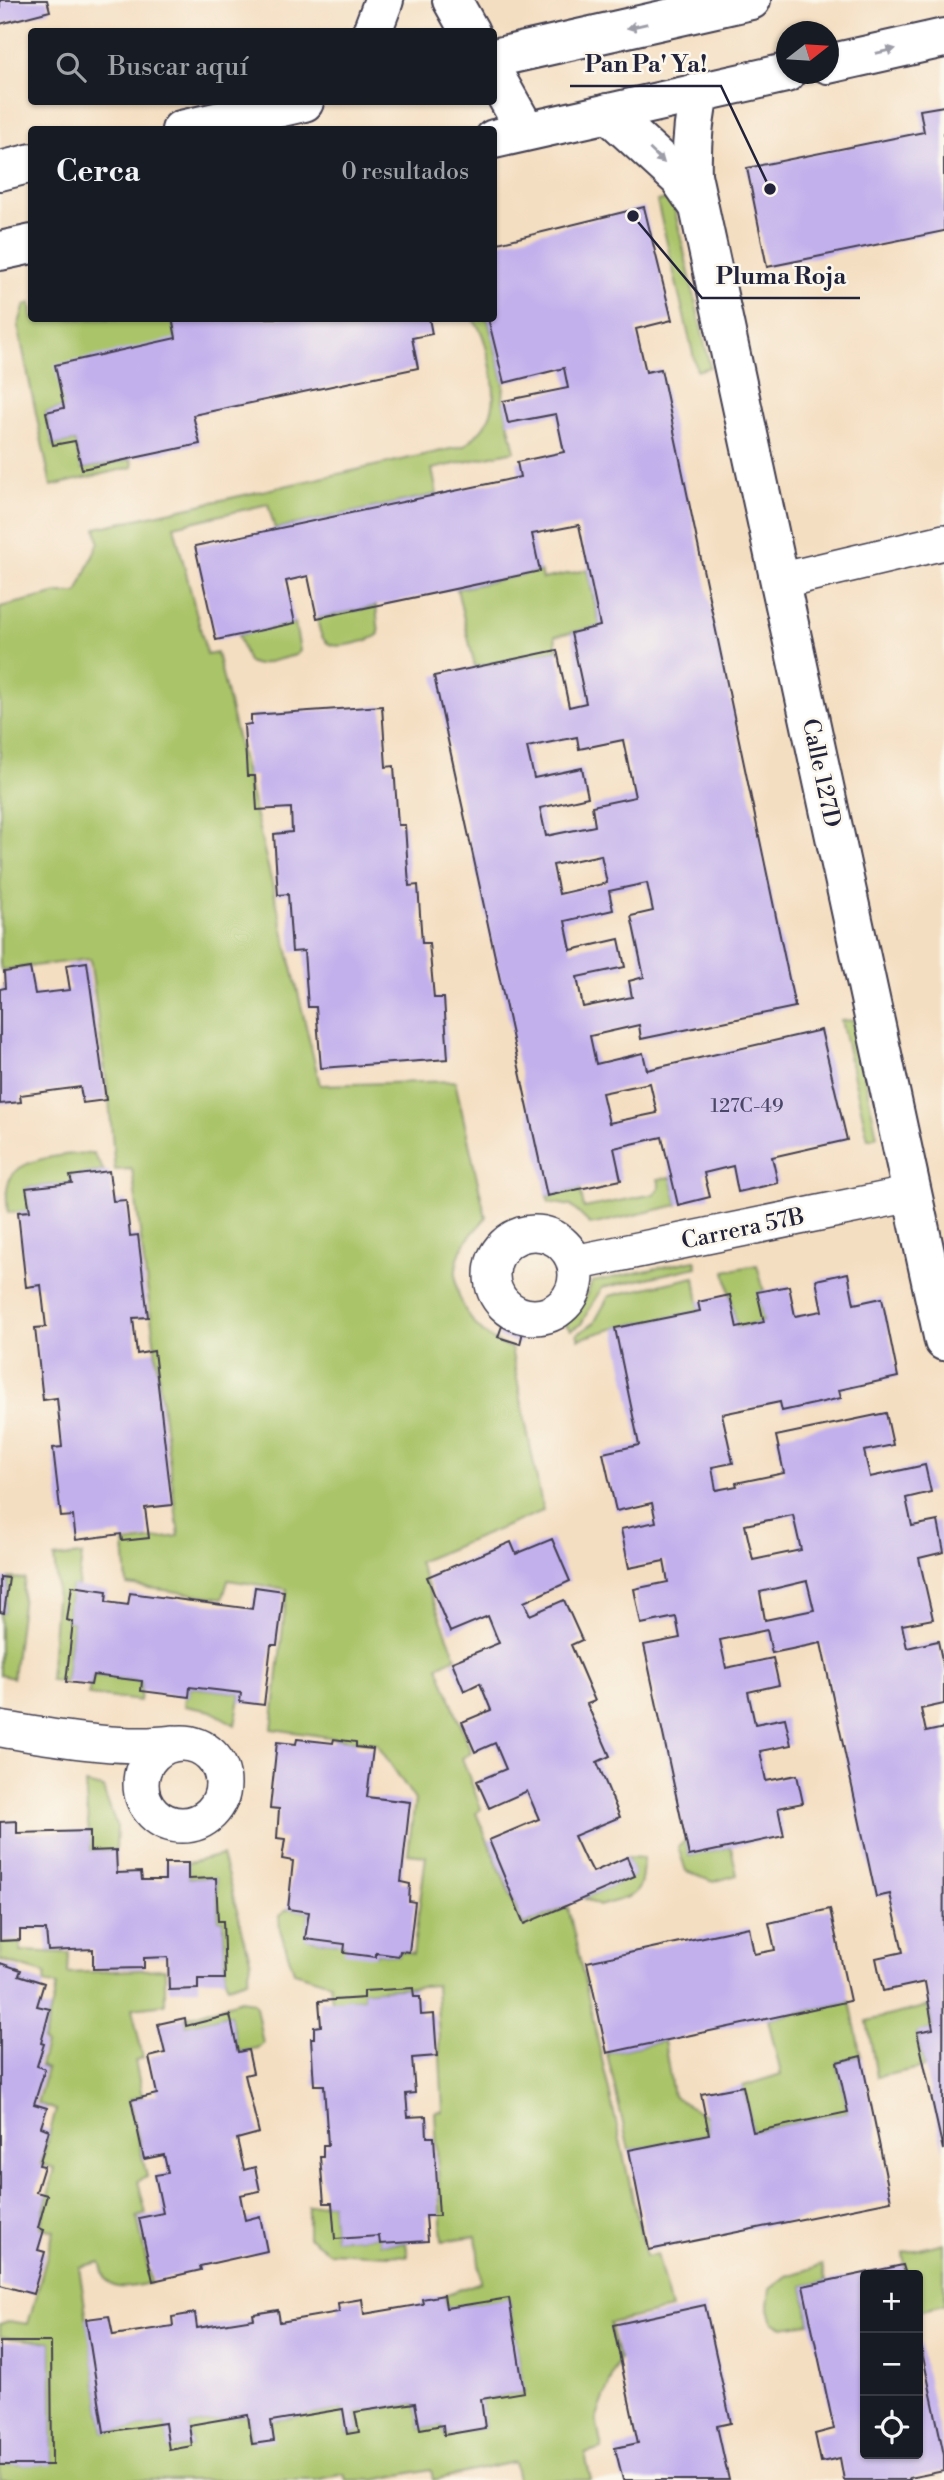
<!DOCTYPE html>
<html lang="es">
<head>
<meta charset="utf-8">
<style>
	body { margin:0; font-family:"Libre Bodoni",serif; background:#242831; color:#f1f3f6 }
	.controls { position:absolute; right:21px; bottom:21px; display:grid; overflow:hidden; border-radius:7px; box-shadow:0 2px 5px #0004 }
	.controls button { width:63px; height:63px; display:grid; place-items:center; padding:0; border:0; border-bottom:2px solid #363941; background:#171b24; color:#f1f3f6; font:35px sans-serif }
	.compass { position:absolute; left:776px; top:21px; width:63px; height:63px; border-radius:50%; background:#171b24; box-shadow:0 2px 5px #0004; rotate:73deg }
	.list { margin:0; padding:0; list-style:none }
	h2 { display:flex; justify-content:space-between; align-items:center; height:91px; margin:0; padding:0 28px; font-size:30px }
	h2 small { font-size:23px; font-weight:400; color:#9ea1a6 }
	.icon { flex:none; width:38px; height:38px; fill:none; stroke:currentColor; stroke-width:2; stroke-linecap:round; stroke-linejoin:round }
	.map { position:relative; flex:none; width:944px; height:2480px; overflow:hidden }
	.search { position:absolute; background:#171b24; box-shadow:0 2px 5px #0004; left:28px; top:28px; width:469px; height:77px; display:flex; align-items:center; gap:18px; box-sizing:border-box; padding:0 24px; border-radius:7px; color:#9ea1a6; font-size:26px }
	.panel { position:absolute; background:#171b24; box-shadow:0 2px 5px #0004; left:28px; top:126px; width:469px; height:196px; border-radius:7px }
	.map>svg:first-child { display:block }
</style>
</head>
<body>
<div class="map">
<svg width="944" height="2480" viewBox="0 0 944 2480">
	<rect width="100%" height="100%" fill="#fbf7ec"/>
	<filter id="ink" filterUnits="userSpaceOnUse"><feTurbulence type="fractalNoise" baseFrequency=".0143" numOctaves="2"/><feDisplacementMap in="SourceGraphic" scale="14" xChannelSelector="R" yChannelSelector="G"/><feConvolveMatrix kernelMatrix="1 2 1 2 8 2 1 2 1" color-interpolation-filters="sRGB"/></filter>
	<filter id="wash" filterUnits="userSpaceOnUse"><feTurbulence type="fractalNoise" baseFrequency=".00686" numOctaves="4" result="noise"/><feDisplacementMap in="SourceGraphic" scale="28" xChannelSelector="R" yChannelSelector="G"/><feGaussianBlur stdDeviation="1.57" result="paint"/><feColorMatrix in="noise" values="0 0 0 0 0 0 0 0 0 0 0 0 0 0 0 0 0 1.4 0 .05"/><feComposite in="paint" operator="in"/></filter>
	<g filter="url(#wash)">
		<rect width="100%" height="100%" fill="#f4dec1"/>
		<path fill="#aac469" stroke="#667352" stroke-width="2" d="M672,198L710,367L697,371L657,201Z
			M31,303L32,318L172,319L176,338L64,408L46,412L53,445L75,441L82,469L131,459L133,467L51,486L18,326L25,305Z
			M472,319H488L504,383L503,401L515,451L432,469L437,494L275,529L268,504L174,526L207,655L217,653L320,1085L455,1081L486,1218C479,1226 471,1234 465,1243C440,1283 469,1335 511,1348L543,1511L418,1562L456,1657L438,1666L471,1753L462,1758L481,1809L476,1813L523,1925L568,1907L646,2257L657,2254L671,2309L610,2323L619,2359L596,2419L602,2449L585,2454L591,2480H518L514,2462L433,2480L431,2469L375,2480H346L344,2474L316,2480H0V2465L52,2464L51,2342L0,2337V2324L8,2321L28,2324L54,2231L40,2227L55,2168L41,2164L56,2110L37,2103L47,2069L40,2066L46,2044L43,2041L57,1986L44,1983L46,1974L0,1960V1943H21V1951L69,1953L68,1973L165,1969V2004L132,2008L143,2058L135,2060L142,2096L129,2100L147,2177L138,2181L146,2214L137,2217L151,2283C137,2285 114,2294 106,2279C103,2274 102,2267 100,2262L79,2267L104,2432L165,2423L170,2450L192,2446L189,2425L248,2415L252,2443L271,2421L343,2409L347,2434L359,2432L355,2412L415,2403L420,2429L443,2425L444,2435L485,2428L481,2399L524,2392L509,2299L446,2308L444,2295L481,2282L476,2236L442,2241L435,2112L443,2111L436,1985L364,1991V1998L332,2001L330,1983L294,1972L280,1930L279,1916L288,1909L309,1912L306,1939L345,1944L376,1956V1953L399,1956L400,1951L413,1954L426,1856L408,1854L415,1800L377,1744L272,1729L287,1589L228,1580L223,1598L127,1585L124,1543L179,1536L132,1169L115,1170L109,1100L90,959L1,970L0,964V607L58,593H77L99,542L96,528L464,446C498,420 498,398 489,358C485,343 483,330 472,319Z
			M587,570L600,626L555,636L557,650L475,667L457,589L540,571L542,579Z
			M376,606L379,634C372,641 338,649 329,644C320,639 319,627 317,618Z
			M295,623L300,651L296,655L257,665L248,662L238,635Z
			M853,1020L877,1136L868,1139L841,1021Z
			M93,1153L104,1171L71,1176L72,1183L27,1188L30,1211L8,1213C7,1203 5,1189 10,1179C21,1156 71,1154 93,1153Z
			M671,1177L678,1205L591,1225L571,1206L549,1202L547,1196L580,1189L584,1208L654,1194L660,1187L658,1179Z
			M695,1260L697,1267L602,1288L581,1324L571,1330L564,1323L580,1309L592,1282Z
			M757,1265L764,1291L758,1293L764,1322L737,1328L725,1271Z
			M695,1277L700,1311L615,1328L579,1339L577,1334L594,1323L609,1296Z
			M82,1555L78,1587H72L67,1620L73,1622L66,1682L50,1680L57,1586L54,1558Z
			M9,1578L25,1579L13,1678L0,1675V1612L4,1613Z
			M93,1675L142,1681L140,1701L88,1695Z
			M190,1687L241,1693L235,1725L211,1711L184,1706L185,1697H189Z
			M85,1784L104,1788L105,1795L117,1827L116,1850L90,1851Z
			M686,1840L689,1856L731,1847L737,1875L713,1882L686,1871L678,1847Z
			M222,1855L251,1963L247,1980L228,1986L225,1979L223,1921H218L216,1878L188,1879V1863Z
			M627,1857L643,1858C642,1900 636,1894 599,1906L584,1898L634,1876Z
			M241,2000L253,2002L256,2006L263,2044L257,2048L238,2052L230,2015L186,2026L185,2018Z
			M850,2001L861,2056L837,2062L848,2112L753,2132L743,2086L781,2074L768,2019Z
			M928,2006L933,2029L917,2033L925,2067L877,2077L867,2021Z
			M664,2041L673,2096L706,2116L709,2134L629,2150L607,2053Z
			M324,2203H332L335,2239L379,2236L380,2244L406,2243L408,2256L328,2252L308,2237V2206Z
			M944,2243V2305L918,2311V2275H906L903,2253Z
			M822,2265L826,2281L803,2286L810,2323L783,2327L773,2323L768,2305L770,2289L787,2276Z"/>
		<g id="blocks">
			<path fill="#c2b0ec" fill-rule="evenodd" d="M0,0H47L50,11L0,24Z
				M944,106V231L767,267L747,168L924,132L920,110Z
				M644,207L672,320L636,329L646,372L661,369L795,1007L641,1039L639,1025L590,1036L596,1064L643,1053L647,1070L821,1030L847,1140L772,1157L778,1183L738,1192L733,1166L704,1173L710,1197L678,1205L662,1137L614,1148L621,1180L547,1196L434,676L557,650L569,707L586,703L571,633L600,626L579,525L532,534L540,571L317,618L308,576L286,581L295,623L216,640L195,546L520,477L517,462L564,452L556,414L508,423L503,401L568,388L564,368L504,383L488,318H494V244ZM577,737L579,749L623,740L635,797L592,806L595,826L546,836L540,808L588,797L582,768L534,778L527,747ZM601,855L607,883L559,894L553,865ZM647,883L653,911L631,916L644,977L629,981L632,997L583,1007L577,977L625,967L619,939L571,950L565,921L613,910L609,891ZM650,1083L657,1113L609,1123L602,1093Z
				M172,318H429L432,334L412,338L418,368L193,415L200,444L82,469L75,441L53,445L46,412L64,408L55,365L176,338Z
				M382,706L386,767L394,766L398,825H405L409,886L418,885L422,943H429L434,998H444L448,1059L321,1068L316,1007H308L304,951L292,952L288,894L278,895L274,834L292,832L291,808L257,810L255,776H247L244,725L251,724V715Z
				M87,962L106,1100L83,1103L80,1087L20,1095L21,1102L0,1104V989L5,988L4,972L30,968L35,994L70,990L66,965Z
				M109,1171L113,1201L126,1200L130,1236L138,1235L148,1317L133,1318L137,1354L154,1351L172,1505L145,1508L149,1538L122,1541L121,1534L76,1540L73,1516L61,1517L53,1448L62,1447L57,1398L43,1400L35,1328L46,1327L41,1285L26,1287L18,1212L30,1211L26,1188L72,1183L70,1176Z
				M848,1273L854,1304L882,1298L898,1377L839,1390L841,1398L782,1411L780,1402L722,1414L733,1463L712,1467L716,1490L737,1486L736,1483L784,1473L776,1436L886,1413L893,1445L864,1451L870,1477L925,1465L931,1492L906,1498L912,1526L938,1521L944,1552L919,1558L933,1619L902,1625L907,1648L938,1641L944,1670V1704L921,1709L926,1732L944,1728L943,2150L917,2032L933,2029L925,1982L883,1991L876,1958L903,1952L890,1894L876,1897L821,1643L772,1653L767,1630L720,1640L726,1668L773,1658L779,1685L748,1692L755,1724L785,1718L791,1745L760,1751L766,1781L797,1775L803,1803L778,1808L784,1836L689,1856L644,1645L680,1638L676,1617L641,1624L634,1589L668,1582L664,1561L629,1568L621,1529L656,1522L652,1503L616,1511L603,1453L639,1445L615,1328L700,1311L698,1302L730,1295L737,1328L764,1322L757,1292L789,1286L795,1316L822,1311L816,1280ZM793,1515L801,1550L753,1560L745,1525ZM807,1581L814,1610L765,1620L760,1592Z
				M502,1326L523,1332L520,1344L498,1337Z
				M552,1539L570,1581L524,1602L530,1615L564,1600L582,1640L571,1645L595,1701L587,1704L610,1756L597,1762L620,1817L574,1836L586,1862H588L593,1872L627,1857L635,1876L524,1924L489,1840L539,1819L527,1791L489,1808L477,1781L506,1769L495,1743L475,1752L462,1722L491,1710L480,1683L464,1691L452,1662L499,1643L488,1616L450,1632L427,1577L511,1542L516,1554Z
				M0,1577L9,1578L4,1613L0,1612Z
				M72,1586L107,1591L106,1602L128,1605L130,1593L252,1609L255,1587L284,1591L277,1645H271L264,1705L240,1702L241,1693L190,1687L189,1697L141,1691L142,1681L93,1675L91,1685L66,1682L73,1622L67,1620Z
				M297,1739L333,1743L334,1739L356,1742V1747L373,1749L367,1797L410,1802L401,1882L410,1884L409,1901L415,1902L409,1952L400,1951L399,1956L376,1953V1957L344,1953L345,1944L305,1939L309,1912L288,1909L293,1861L282,1859L285,1839L277,1838L279,1809L270,1808L277,1742L296,1744Z
				M17,1821V1833L90,1831V1851L116,1850L117,1873L141,1872L142,1880H165V1863H188V1879L216,1878L218,1921H223L225,1979H198V1989L169,1990L168,1957L144,1958V1968L93,1969V1949L48,1951L46,1930H20V1940L0,1941V1822Z
				M830,1909L850,2001L607,2053L587,1962L749,1927L754,1954L775,1950L769,1923Z
				M0,1963L21,1970L19,1975L44,1983L37,2006L50,2009L41,2043L44,2044L37,2066L45,2069L34,2104L47,2108L41,2127L49,2130L39,2165L44,2166L36,2192L47,2195L38,2228L44,2230L38,2250L45,2252L33,2294L0,2285Z
				M413,1988L414,1997H420L421,2015L434,2014L437,2056L412,2058L415,2093L406,2094L408,2117L426,2116L427,2137H434L439,2216H426L428,2241L380,2244L379,2236L335,2239L332,2203H324L320,2157H323V2145H328L324,2085H314L311,2038H314V2027L321,2026L319,2001L364,1998V1991Z
				M230,2015L238,2052L248,2050L253,2073L245,2075L259,2133L237,2139L244,2170L255,2167L260,2191L240,2195L245,2220L260,2216L267,2251L200,2266L201,2270L153,2281L139,2218L163,2213L155,2175L168,2173L164,2155L144,2159L131,2100L157,2094L149,2057L165,2053L158,2024L185,2018L186,2026Z
				M861,2056L891,2201L649,2250L629,2150L709,2134L701,2094L743,2086L753,2132L848,2112L837,2062Z
				M903,2265L906,2275H865V2454H918L919,2338L944,2455V2471L909,2478L910,2480H844L840,2458L821,2462L815,2434L834,2429L803,2286Z
				M444,2295L446,2308L509,2298L524,2392L481,2399L485,2428L444,2435L443,2425L420,2429L415,2403L355,2412L359,2432L347,2434L343,2409L271,2421L274,2441L252,2444L248,2415L189,2425L192,2446L169,2450L165,2423L104,2432L86,2319L109,2316L113,2335L173,2326L172,2317L195,2313L197,2328L254,2319L253,2314L278,2310L280,2322L339,2312L338,2303L362,2299L364,2314L423,2304L422,2299Z
				M705,2305L731,2423L717,2426L729,2480H623L615,2448L638,2443L613,2325Z
				M0,2342H51L52,2465H0Z"/>
		</g>
	</g>
	<g filter="url(#ink)">
		<use href="#blocks" fill-opacity="0" stroke="#423e4f" stroke-width="2"/>
		<g fill="none" stroke-linecap="round" stroke-linejoin="round">
			<defs>
				<path id="minor" d="M779,581L944,542
					M492 1275a42 42 0 1 1 84 0a42 42 0 1 1-84 0Z
					M574,1263L912,1194
					M0,1729C53,1737 120,1750 173,1743
					M141 1784a41 41 0 1 1 82 0a41 41 0 1 1-82 0Z"/>
				<path id="tertiary" d="M452,0L470,32
					M372,32L384,0
					M494,74L526,131
					M700,92C693,120 691,146 692,175L944,1341
					M608,113L679,178L697,204"/>
				<path id="secondary" d="M494,58L751,0
					M828,64L944,38
					M181,130L304,102
					M494,139L786,73
					M0,171L32,163
					M0,251L32,244"/>
			</defs>
			<use href="#minor" stroke="#423e4f" stroke-width="38"/>
			<use href="#tertiary" stroke="#423e4f" stroke-width="42"/>
			<use href="#secondary" stroke="#423e4f" stroke-width="42"/>
			<use href="#minor" stroke="#fff" stroke-width="35"/>
			<use href="#tertiary" stroke="#fff" stroke-width="38"/>
			<use href="#secondary" stroke="#fff" stroke-width="38"/>
		</g>
		<defs><path id="oneway-solid" d="M-6-.8H1V-3.2L6.5 0L1 3.2V.8H-6Z" transform="scale(1.75)"/></defs>
		<g fill="#9c9ca7">
			<use href="#oneway-solid" transform="translate(637 26) rotate(167)"/>
			<use href="#oneway-solid" transform="translate(886 51) rotate(-13)"/>
			<use href="#oneway-solid" transform="translate(657 156) rotate(44)"/>
		</g>
	</g>
	<g text-anchor="middle" dominant-baseline="central" stroke-width="5" stroke-linejoin="round" paint-order="stroke">
		<g font-size="19" fill="#4a4667">
			<text x="747" y="1106">127C-49</text>
		</g>
		<g font-size="23" fill="#22223b" stroke="#fbf7ec">
			<text transform="translate(821 773) rotate(78)">Calle 127D</text>
			<text transform="translate(743 1229) rotate(-12)">Carrera 57B</text>
		</g>
	</g>
	<path fill="none" stroke="#22223b" stroke-width="2.5" d="M770 189L721 86H570M633 216L702 298H860"/>
	<g fill="#22223b" stroke="#fbf7ec" stroke-width="2.5">
		<circle cx="770" cy="189" r="7"/>
		<circle cx="633" cy="216" r="7"/>
	</g>
	<g font-size="24" text-anchor="middle" font-weight="bold" fill="#22223b" stroke="#fbf7ec" stroke-width="5" stroke-linejoin="round" paint-order="stroke">
		<text x="646" y="72">Pan Pa' Ya!</text>
		<text x="781" y="284">Pluma Roja</text>
	</g>
</svg>
<div class="controls">
<button>+</button>
<button>−</button>
<button><svg class="icon" aria-label="locate" viewBox="0 0 24 24"><circle cx="12" cy="12" r="6"/><path d="M12 2v4M12 18v4M2 12h4M18 12h4"/></svg></button>
</div>
<svg class="compass" viewBox="-18 -18 36 36"><path d="M0-13l5 13h-10z" fill="#e53935"/><path d="M0 13l5-13h-10z" fill="#9ea1a6"/></svg>
<div class="search"><svg class="icon" aria-label="search" viewBox="0 0 24 24"><circle cx="10" cy="10" r="6"/><path d="M15 15l6 6"/></svg>Buscar aquí</div>
<section class="panel">
<h2>Cerca<small>0 resultados</small></h2>
<ul class="list">
</ul>
</section>
</div>
</body>
</html>
